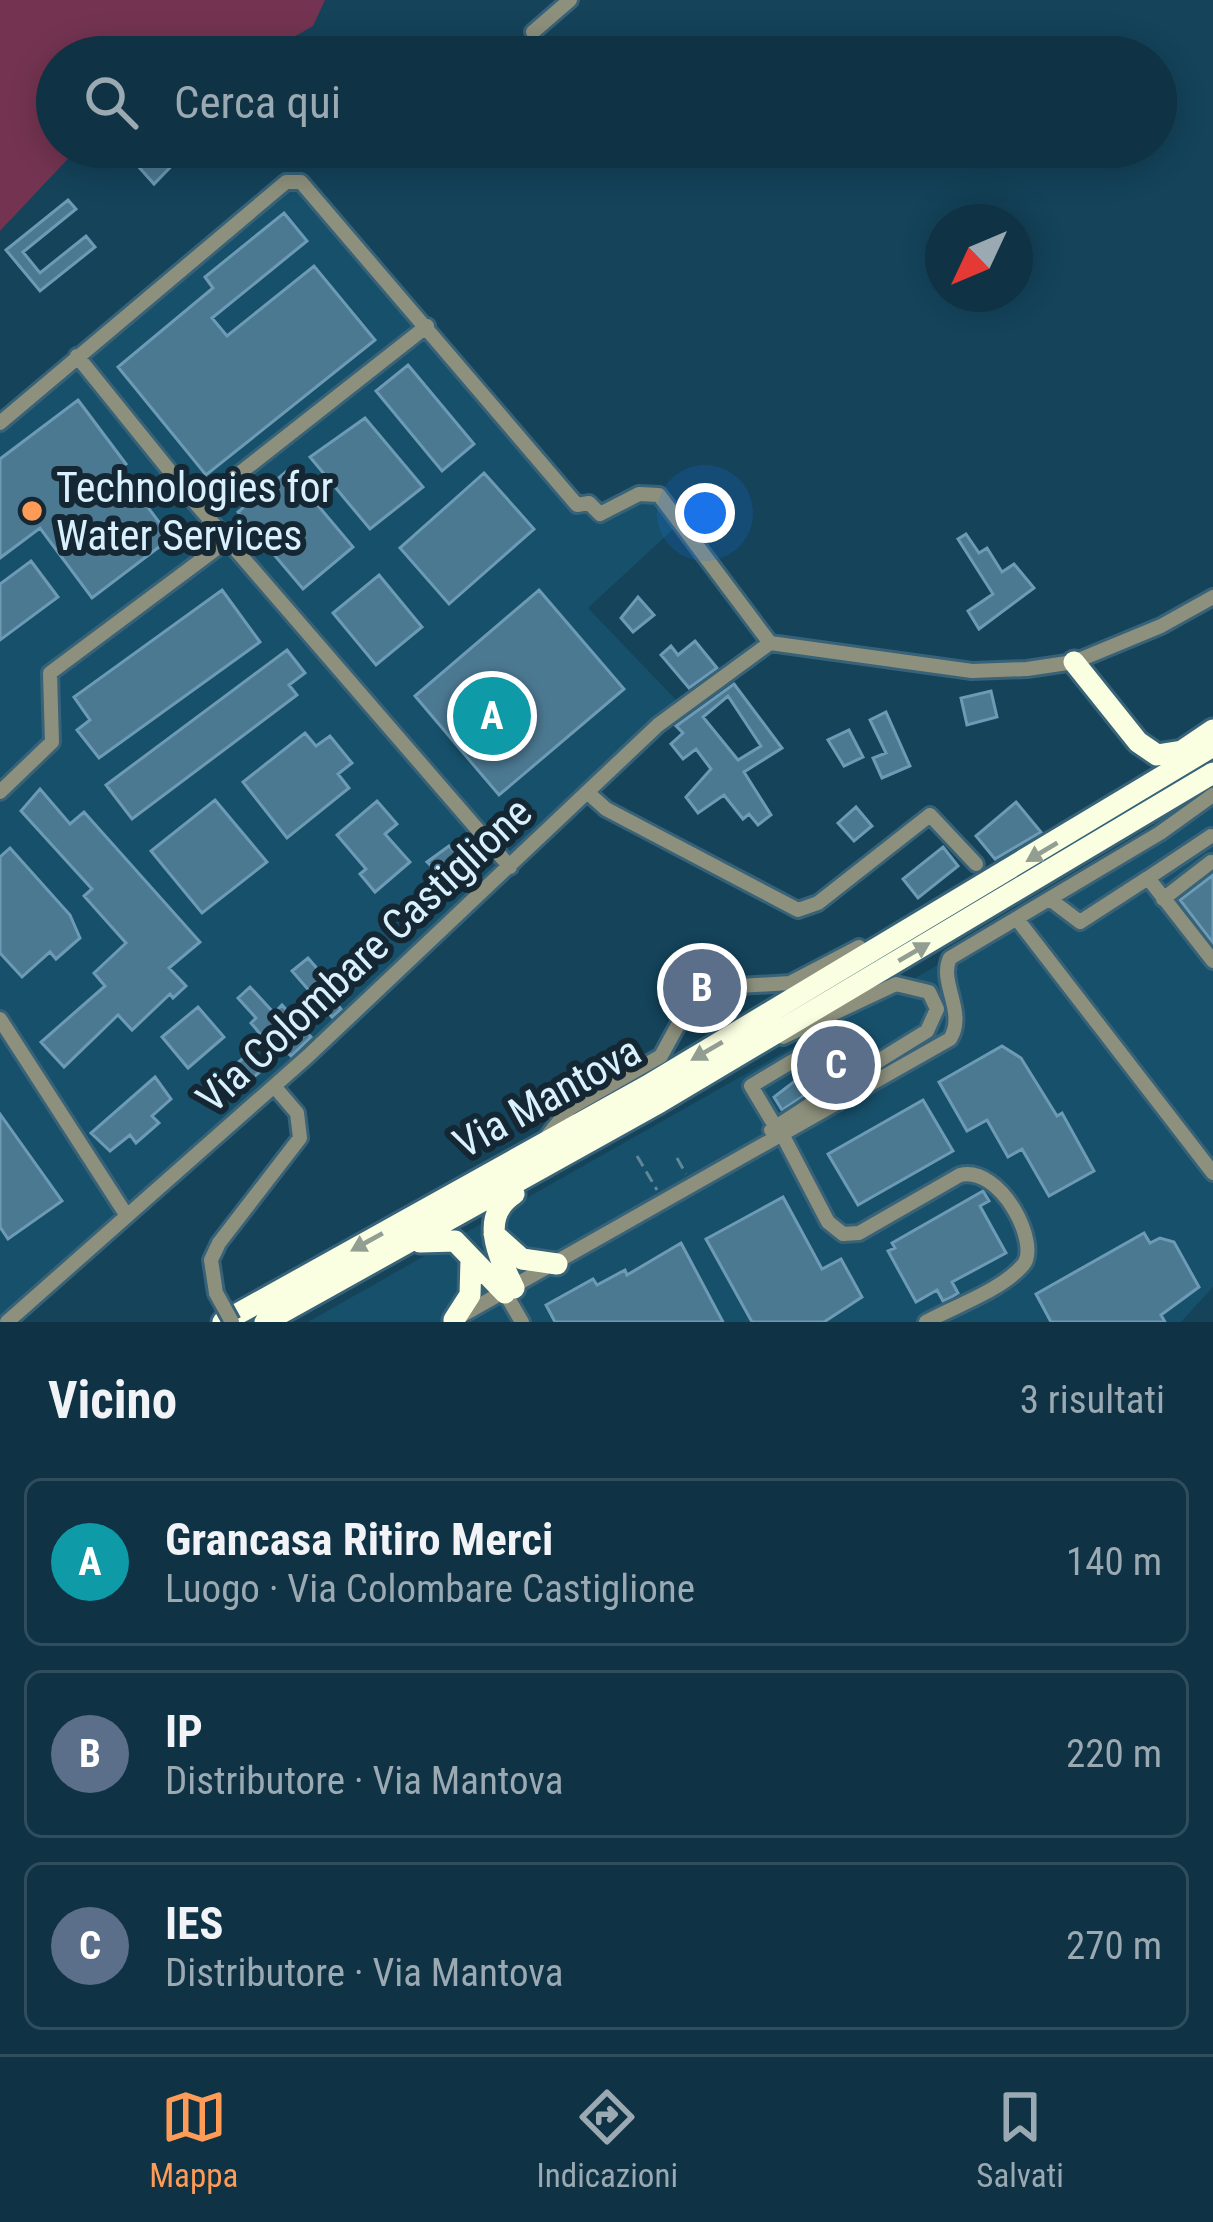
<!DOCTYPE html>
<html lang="it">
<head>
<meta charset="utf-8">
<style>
	body { margin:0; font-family:"Roboto Condensed",sans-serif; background:#1d3e4f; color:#f1f3f6 }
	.compass { position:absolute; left:925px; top:204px; width:108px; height:108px; border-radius:50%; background:#0f3244; box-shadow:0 6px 30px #0003; rotate:226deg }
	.you { position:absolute; left:705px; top:513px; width:42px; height:42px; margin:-30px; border:9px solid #fff; border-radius:50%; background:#1a73e8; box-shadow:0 0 0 18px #1a73e833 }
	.badge { display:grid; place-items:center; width:78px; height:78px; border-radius:50%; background:#fe9c57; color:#fff; font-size:39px; font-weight:700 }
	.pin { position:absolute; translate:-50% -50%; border:6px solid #fff; box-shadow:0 3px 12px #0006 }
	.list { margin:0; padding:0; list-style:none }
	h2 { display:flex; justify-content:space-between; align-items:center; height:156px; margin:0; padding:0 48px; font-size:51px }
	h2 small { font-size:39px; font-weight:400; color:#9baab2 }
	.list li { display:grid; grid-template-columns:78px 1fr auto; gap:36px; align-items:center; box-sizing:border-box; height:168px; margin:0 24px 24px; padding:0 24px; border:3px solid #2f4d5d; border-radius:18px }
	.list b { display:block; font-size:45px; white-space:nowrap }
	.list p { margin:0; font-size:39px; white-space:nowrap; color:#9baab2 }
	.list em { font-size:39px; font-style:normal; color:#9baab2 }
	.icon { flex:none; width:66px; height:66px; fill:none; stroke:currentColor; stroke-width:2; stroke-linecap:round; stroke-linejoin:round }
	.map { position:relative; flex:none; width:1213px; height:1322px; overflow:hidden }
	.search { position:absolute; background:#0f3244; box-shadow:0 6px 30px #0003; left:36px; right:36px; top:36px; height:132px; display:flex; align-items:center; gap:30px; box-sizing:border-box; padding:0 42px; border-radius:66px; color:#9baab2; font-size:45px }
	.sheet { height:732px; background:#0f3244 }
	nav { display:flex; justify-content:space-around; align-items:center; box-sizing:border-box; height:168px; border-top:3px solid #2f4d5d; background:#0f3244; font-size:33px; color:#9baab2 }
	nav a { display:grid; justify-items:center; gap:6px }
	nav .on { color:#fe9c57 }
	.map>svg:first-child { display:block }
</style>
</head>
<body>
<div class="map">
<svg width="1213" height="1322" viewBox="0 0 1213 1322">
	<rect width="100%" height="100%" fill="#14435a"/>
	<path fill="#17506b" d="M286,182H301L577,505L600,514L639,494L659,495L682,521L588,608L681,705L510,867L7,1322H0V423Z
		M1213,795V1287L1181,1322H308L950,958Z"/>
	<path fill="#743451" d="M0,0H325L313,26L259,57H57V147H79L0,231Z"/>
	<path fill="#4c7992" stroke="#6d9bb5" stroke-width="3" fill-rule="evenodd" d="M159,147H190L154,184L138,166Z
		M68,200L76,209L23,252L40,273L86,236L95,247L40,291L6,250Z
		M284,213L307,241L212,318L227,336L314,266L375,340L206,475L118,367L213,288L205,277Z
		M408,365L474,444L442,471L376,391Z
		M78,400L126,464L119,469L171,538L92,598L40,528L0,558V459Z
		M365,418L423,487L370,529L310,457Z
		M288,470L353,547L303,589L238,512Z
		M484,473L534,529L449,604L400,548Z
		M966,534L979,553L987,548L1002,572L1014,564L1034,588L979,629L968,611L993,594L958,539Z
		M31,561L58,597L0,640V584Z
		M379,575L422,627L376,665L333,613Z
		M222,590L260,642L99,758L77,730L90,720L74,697Z
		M539,590L624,689L499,795L415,696Z
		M638,597L654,615L633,632L621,618Z
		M695,641L717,668L689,688L661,655L671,646L678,655Z
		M287,650L305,673L289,685L297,695L132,819L106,785Z
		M734,684L782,748L744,772L771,815L758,825L749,814L743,819L724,795L698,813L686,797L711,769L696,749L683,759L671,744L683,733L676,726ZM728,696L761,746L738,760L703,717Z
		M991,691L997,717L967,725L961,698Z
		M886,712L910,766L882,778L873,758L886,753L870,720Z
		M849,730L863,757L844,766L828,740Z
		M305,733L316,746L330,736L352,763L338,774L349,788L287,838L243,782Z
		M40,789L70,824L84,812L200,942L169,968L186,986L173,998L170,994L132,1030L118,1015L64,1067L41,1042L105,986L94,973L126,943L84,896L92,889L21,811Z
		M215,800L267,862L202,913L151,851Z
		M377,801L397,824L385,834L410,862L375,892L360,874L366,869L337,835Z
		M1016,802L1041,832L995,859L976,836Z
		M856,807L872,826L854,841L838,823Z
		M449,846L466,863L447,881L427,862Z
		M943,847L958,866L918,898L903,879Z
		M10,848L70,915L80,938L56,959L50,952L22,977L0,953V857Z
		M1213,875V943L1180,900Z
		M705,946L715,963L710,966L717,977L712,992L731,1002L700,1020L699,996L684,993L679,984L674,987L663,970Z
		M308,958L334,988L328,993L341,1009L332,1017L292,971Z
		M250,987L274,1013L282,1005L311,1037L291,1056L283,1048L277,1054L251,1023L256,1018L238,998Z
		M198,1007L224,1037L188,1068L162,1037Z
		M1002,1046L1021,1058L1057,1116L1062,1113L1094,1171L1049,1196L1022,1149L1008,1157L987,1120L967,1131L939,1082Z
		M839,1047L852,1082L832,1077L782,1110L774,1097Z
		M248,1054L262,1070L242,1087L228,1071Z
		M155,1077L171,1099L152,1116L159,1123L136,1143L130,1135L110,1151L91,1133Z
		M923,1100L953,1151L858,1205L828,1154Z
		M0,1114L62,1201L8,1239L0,1227Z
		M983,1191L989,1201L980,1206L1006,1253L952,1282L958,1293L950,1298L943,1301L937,1290L916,1302L888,1251L895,1248L892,1243Z
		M783,1197L822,1269L841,1259L862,1297L824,1322H752L706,1239Z
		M1144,1233L1150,1243L1160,1238L1174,1242L1199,1287L1161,1315L1165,1322H1051L1036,1294Z
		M681,1243L723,1322H555L546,1305L593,1279L597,1285L625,1270L627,1275Z"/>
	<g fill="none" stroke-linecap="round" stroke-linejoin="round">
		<path stroke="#325d73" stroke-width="14" stroke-dasharray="14 7" stroke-linecap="butt" d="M690,1003L722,987"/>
		<defs>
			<path id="minor" d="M533,32L570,0
				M77,356L198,506L510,867
				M0,423L286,182H301L577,505L589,503L600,514L639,494L659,495L770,643L972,671L1027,669L1074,662L1161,626L1213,597
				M198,506L427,326
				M0,792L52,742L50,673L228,540
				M587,792L606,809L798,910L818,903L930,815L976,864
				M1211,836L1148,878L1213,961
				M1163,899L1211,862
				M1051,900L1080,922L1148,878
				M1017,919L1213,1173
				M722,987L790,983L859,947
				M0,1019L127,1216
				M783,1037L896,984L929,992L937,1009L927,1031L859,1073
				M775,1126L751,1086L843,1031L865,1069
				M771,1130L837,1087
				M549,1134L570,1108L661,1056L690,1003
				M783,1136L828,1222L843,1234L859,1233L960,1175C1001,1165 1041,1245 1023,1265C1002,1290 955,1306 926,1322
				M216,1293L211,1260L219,1243L300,1138L297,1113L274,1086
				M505,1293L522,1322
				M459,1317L950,1039C967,1012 938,982 950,958L1160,833L1213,795
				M7,1322L308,1056L658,725L770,643"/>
			<path id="highway" d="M1074,662L1138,742L1157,755L1182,751L1213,730
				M494,1234L522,1259L557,1264
				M420,1242L455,1241L505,1293
				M514,1288C499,1257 478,1217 514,1194
				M454,1320L470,1295L471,1260
				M223,1322L647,1086L1213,746
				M265,1322L660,1102L1213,773"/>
		</defs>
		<use href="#minor" stroke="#376278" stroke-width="20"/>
		<use href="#highway" stroke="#376278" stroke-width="27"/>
		<path stroke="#61879a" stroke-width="3" stroke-dasharray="12 6" stroke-linecap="butt" d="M637,1156L657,1190
			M677,1158L686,1174"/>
		<use href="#minor" stroke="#8d907c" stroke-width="14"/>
		<use href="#highway" stroke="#fbffe2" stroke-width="21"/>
		<defs>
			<path id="minor-bridge" d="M216,1293L232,1322"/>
		</defs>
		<use href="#minor-bridge" stroke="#376278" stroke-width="20" stroke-linecap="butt"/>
		<use href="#minor-bridge" stroke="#8d907c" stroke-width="14"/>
	</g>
	<defs><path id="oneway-solid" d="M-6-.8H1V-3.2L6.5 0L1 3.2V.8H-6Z" transform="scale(3)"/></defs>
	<g fill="#939e93">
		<use href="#oneway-solid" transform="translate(1042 852) rotate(149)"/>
		<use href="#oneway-solid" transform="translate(914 952) rotate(-30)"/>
		<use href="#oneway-solid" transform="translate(707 1051) rotate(150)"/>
		<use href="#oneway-solid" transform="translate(367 1242) rotate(151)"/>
	</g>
	<circle fill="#fe9c57" stroke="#142732" stroke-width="4.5" cx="32" cy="511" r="12"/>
	<g text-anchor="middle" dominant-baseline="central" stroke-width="12" stroke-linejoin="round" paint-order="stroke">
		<g font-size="42" fill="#d9f0fe" stroke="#142732" text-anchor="start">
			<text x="56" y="487">Technologies for<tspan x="56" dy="48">Water Services</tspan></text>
		</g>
		<g font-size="42" fill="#d9f0fe" stroke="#142732">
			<text transform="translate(364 955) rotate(-43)">Via Colombare Castiglione</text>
			<text transform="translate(547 1097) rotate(-29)">Via Mantova</text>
		</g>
	</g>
</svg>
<svg class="compass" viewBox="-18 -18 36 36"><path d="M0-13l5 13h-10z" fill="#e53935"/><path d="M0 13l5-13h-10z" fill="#9baab2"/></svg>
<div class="you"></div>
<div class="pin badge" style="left:492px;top:716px;background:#0f9aa8">A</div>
<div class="pin badge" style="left:702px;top:988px;background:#5c6f8a">B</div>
<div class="pin badge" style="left:836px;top:1065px;background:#5c6f8a">C</div>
<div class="search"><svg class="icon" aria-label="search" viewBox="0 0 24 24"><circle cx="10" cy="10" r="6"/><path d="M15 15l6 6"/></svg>Cerca qui</div>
</div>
<section class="sheet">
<h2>Vicino<small>3 risultati</small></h2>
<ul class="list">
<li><span class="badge" style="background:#0f9aa8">A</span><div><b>Grancasa Ritiro Merci</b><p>Luogo · Via Colombare Castiglione</p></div><em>140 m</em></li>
<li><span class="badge" style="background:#5c6f8a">B</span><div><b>IP</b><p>Distributore · Via Mantova</p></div><em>220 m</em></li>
<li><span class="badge" style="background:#5c6f8a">C</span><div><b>IES</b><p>Distributore · Via Mantova</p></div><em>270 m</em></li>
</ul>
</section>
<nav>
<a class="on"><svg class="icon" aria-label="map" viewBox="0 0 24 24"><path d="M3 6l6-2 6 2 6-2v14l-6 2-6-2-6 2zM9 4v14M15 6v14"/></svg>Mappa</a>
<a><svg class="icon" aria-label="directions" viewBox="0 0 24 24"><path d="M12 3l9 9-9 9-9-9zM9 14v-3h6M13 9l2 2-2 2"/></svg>Indicazioni</a>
<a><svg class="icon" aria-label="saved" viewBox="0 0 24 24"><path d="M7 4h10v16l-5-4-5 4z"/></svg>Salvati</a>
</nav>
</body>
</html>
